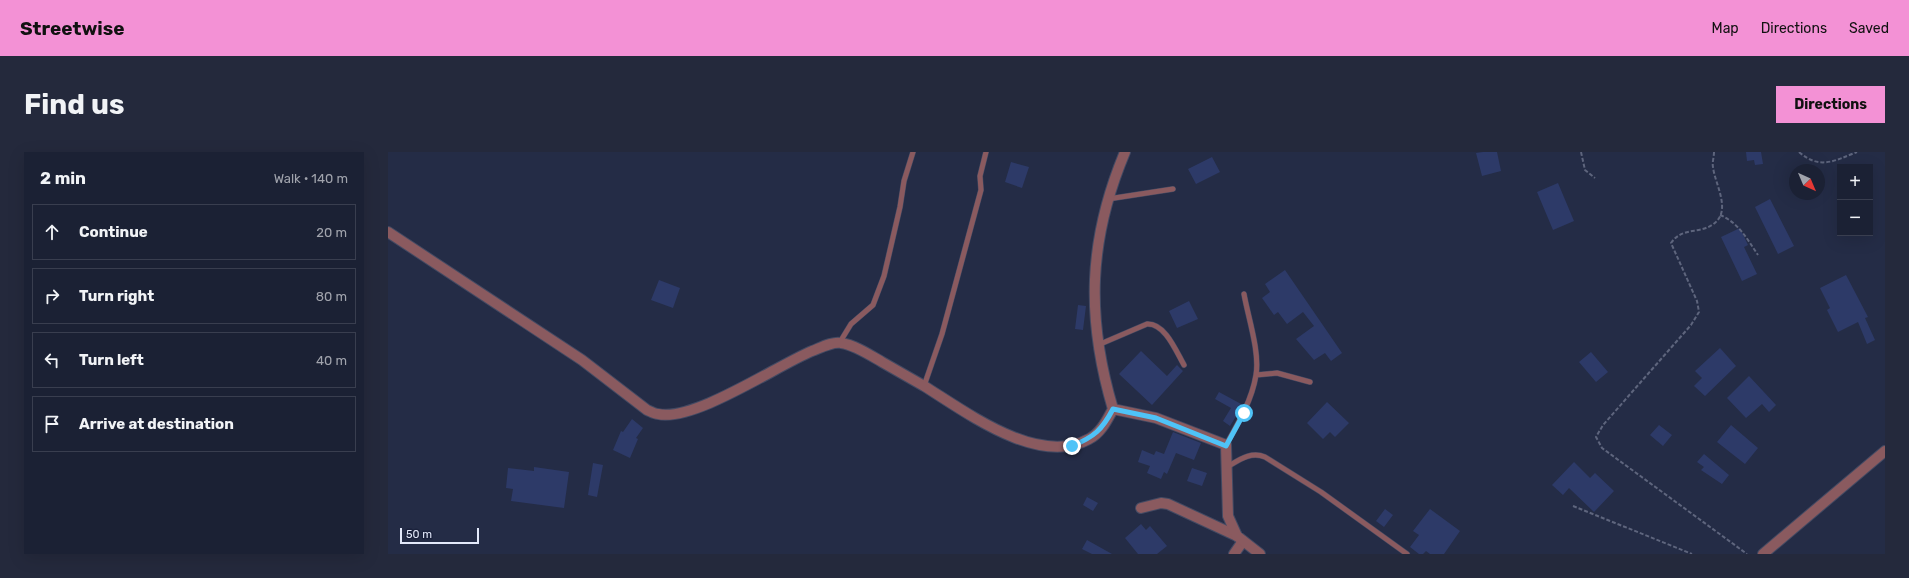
<!DOCTYPE html>
<html lang="en">
<head>
<meta charset="utf-8">
<style>
	body { margin:0; font-family:Rubik,sans-serif; background:#24293c; color:#f1f3f6 }
	.controls { position:absolute; right:12px; top:12px; display:grid; overflow:hidden; border-radius:0px; box-shadow:0 4px 16px #0002 }
	.controls button { width:36px; height:36px; display:grid; place-items:center; padding:0; border:0; border-bottom:1px solid #393e4f; background:#1b2134; color:#f1f3f6; font:20px sans-serif }
	.compass { position:absolute; left:1401px; top:12px; width:36px; height:36px; border-radius:50%; background:#1b2134; box-shadow:0 4px 16px #0002; rotate:136deg }
	.scale { position:absolute; left:12px; bottom:10px; width:79px; box-sizing:border-box; padding-left:4px; border:2px solid #e3e9fa; border-top:0; font-size:11px; line-height:14px; white-space:nowrap; color:#e3e9fa; -webkit-text-stroke:3px #1b223c; paint-order:stroke }
	.stop { position:absolute; width:12px; height:12px; margin:-9px; border:3px solid #4fc3f7; border-radius:50%; background:#fff }
	.stop.end { background:#4fc3f7; border-color:#fff; box-shadow:0 1px 4px #0008 }
	.list { margin:0; padding:0; list-style:none }
	h2 { display:flex; justify-content:space-between; align-items:center; height:52px; margin:0; padding:0 16px; font-size:17px }
	h2 small { font-size:13px; font-weight:400; color:#a0a3ac }
	.list li { display:grid; grid-template-columns:26px 1fr auto; gap:12px; align-items:center; box-sizing:border-box; height:56px; margin:0 8px 8px; padding:0 8px; border:1px solid #393e4f; border-radius:0px }
	.list b { display:block; font-size:15px; white-space:nowrap }
	.list em { font-size:13px; font-style:normal; color:#a0a3ac }
	.icon { flex:none; width:22px; height:22px; fill:none; stroke:currentColor; stroke-width:2; stroke-linecap:round; stroke-linejoin:round }
	.map { position:relative; flex:none; width:1497px; height:402px; overflow:hidden; border-radius:0px }
	header { display:flex; align-items:center; gap:24px; box-sizing:border-box; height:56px; padding:0 20px; background:#f391d5; color:#111 }
	header strong { font-size:19px }
	nav { display:flex; gap:22px; margin-inline-start:auto; font-size:14px }
	.intro { display:flex; align-items:center; justify-content:space-between; box-sizing:border-box; height:96px; padding:0 24px }
	h1 { margin:0; font-size:28px }
	.button { padding:10px 18px; border-radius:0px; background:#f391d5; color:#111; font-size:14px; font-weight:700 }
	main { display:flex; gap:24px; padding:0 24px }
	aside { flex:1; background:#1b2134; border-radius:0px; box-shadow:0 4px 16px #0002 }
	.map>svg:first-child { display:block }
</style>
</head>
<body>
<header>
<strong>Streetwise</strong>
<nav><a>Map</a><a>Directions</a><a>Saved</a></nav>
</header>
<div class="intro"><h1>Find us</h1><a class="button">Directions</a></div>
<main>
<aside>
<h2>2 min<small>Walk · 140 m</small></h2>
<ul class="list">
<li><svg class="icon" aria-label="ahead" viewBox="0 0 24 24"><path d="M12 20V5M6 11l6-6 6 6"/></svg><div><b>Continue</b></div><em>20 m</em></li>
<li><svg class="icon" aria-label="right" viewBox="0 0 24 24"><path d="M7 20v-9h11M14 6l5 5-5 5"/></svg><div><b>Turn right</b></div><em>80 m</em></li>
<li><svg class="icon" aria-label="left" viewBox="0 0 24 24"><path d="M17 20v-9H6M10 6l-5 5 5 5"/></svg><div><b>Turn left</b></div><em>40 m</em></li>
<li><svg class="icon" aria-label="arrive" viewBox="0 0 24 24"><path d="M6 21V4h12l-3 4 3 4H6"/></svg><div><b>Arrive at destination</b></div></li>
</ul>
</aside>
<div class="map">
<svg width="1497" height="402" viewBox="0 0 1497 402">
	<rect width="100%" height="100%" fill="#242c46"/>
	<path fill="#2d3a68" d="M1095,0H1109L1113,19L1094,24L1088,1Z
		M1358,0H1373L1375,12L1367,13L1366,8L1359,9Z
		M824,5L832,20L808,32L800,17Z
		M623,10L641,15L634,36L617,30Z
		M1170,31L1186,69L1165,78L1149,40Z
		M1382,47L1406,94L1390,102L1367,55Z
		M1352,76L1360,93L1356,95L1369,122L1354,129L1333,85Z
		M897,118L954,201L943,209L937,201L926,208L908,187L926,174L915,160L899,172L890,160L886,163L874,146L882,140L877,132Z
		M1458,123L1480,165L1477,166L1487,188L1479,192L1470,170L1450,180L1439,158L1442,156L1432,136Z
		M271,128L292,136L285,156L263,148Z
		M801,149L810,167L789,176L781,159Z
		M690,153L698,154L695,178L687,177Z
		M1332,196L1348,214L1317,244L1306,234L1314,226L1307,219Z
		M753,199L779,224L789,213L795,219L764,253L731,222Z
		M1203,200L1220,220L1208,230L1191,210Z
		M1361,224L1388,253L1381,260L1374,252L1358,266L1339,246Z
		M831,240L855,253L842,274L835,269L843,256L827,247Z
		M939,250L961,271L947,285L942,280L935,287L919,271Z
		M244,267L255,276L248,286L250,287L242,306L225,298L233,279L235,280Z
		M1271,273L1284,283L1275,294L1262,283Z
		M1343,273L1370,296L1357,312L1329,290Z
		M785,280L813,291L806,308L788,301L779,322L776,320L773,327L759,321L762,314L750,310L754,298L766,303L768,299L776,302Z
		M1316,302L1341,323L1334,332L1313,318L1316,315L1309,310Z
		M1186,310L1202,326L1207,321L1226,339L1206,360L1181,336L1175,343L1164,333Z
		M205,311L215,313L209,345L200,343Z
		M146,315L181,320L176,356L123,349L125,337L118,336L120,316L146,319Z
		M804,316L819,321L814,334L799,329Z
		M699,345L710,351L705,359L695,353Z
		M997,357L1005,363L996,375L988,369Z
		M1042,357L1072,379L1056,402H1042L1038,399L1035,402H1031L1022,395L1031,383L1025,379Z
		M753,372L758,378L762,374L779,394L769,402H750L737,386Z
		M699,388L724,402H704L694,397Z"/>
	<g fill="none" stroke-linecap="round" stroke-linejoin="round">
		<defs>
			<path id="service" d="M720,47L785,37
				M452,190L463,172L485,153L496,124L512,55L516,29L525,0
				M710,193L759,172C777,171 788,199 796,213
				M868,223L889,221L922,230
				M536,234L554,182L593,38L592,24L598,0
				M838,293C850,272 864,248 868,223C872,200 860,165 856,142
				M839,315C851,308 863,299 877,305L933,340L1019,402"/>
			<path id="minor" d="M753,356L773,351L780,352L849,384
				M846,402L855,389
				M1375,402L1497,299"/>
			<path id="tertiary" d="M0,80L194,208L259,258C262,259 266,262 270,262C306,270 388,214 424,199C432,196 445,189 453,191C467,193 482,203 494,210C508,218 522,226 536,234C578,260 650,315 701,287C713,281 719,268 725,257C698,166 700,88 737,0
				M725,257L768,266L838,293L840,364L849,384L872,402"/>
		</defs>
		<use href="#service" stroke="#434a63" stroke-width="6"/>
		<use href="#minor" stroke="#434a63" stroke-width="12"/>
		<use href="#tertiary" stroke="#434a63" stroke-width="12"/>
		<path stroke="#5e657d" stroke-width="2" stroke-dasharray="4 2" stroke-linecap="butt" d="M1193,0L1197,18L1207,26
			M1326,0C1326,5 1324,11 1325,15C1327,33 1345,60 1324,73C1310,82 1294,75 1283,91L1309,149L1311,160L1303,173L1215,273L1208,285L1214,296L1359,402
			M1411,0C1432,18 1446,9 1469,0
			M1332,63C1351,71 1359,87 1370,103
			M1185,354L1304,402"/>
		<use href="#service" stroke="#8a5a5f" stroke-width="5"/>
		<use href="#minor" stroke="#8a5a5f" stroke-width="10"/>
		<use href="#tertiary" stroke="#8a5a5f" stroke-width="10"/>
	</g>
	<g fill="none" stroke-linecap="round" stroke-linejoin="round">
		<path stroke="#4fc3f7" stroke-width="5" d="M684,294C706,285 714,278 725,257L768,266L838,294L856,261"/>
	</g>
</svg>
<div class="controls">
<button>+</button>
<button>−</button>
</div>
<svg class="compass" viewBox="-18 -18 36 36"><path d="M0-13l5 13h-10z" fill="#e53935"/><path d="M0 13l5-13h-10z" fill="#a0a3ac"/></svg>
<div class="scale">50 m</div>
<div class="stop" style="left:856px;top:261px"></div>
<div class="stop end" style="left:684px;top:294px"></div>
</div>
</main>
</body>
</html>
